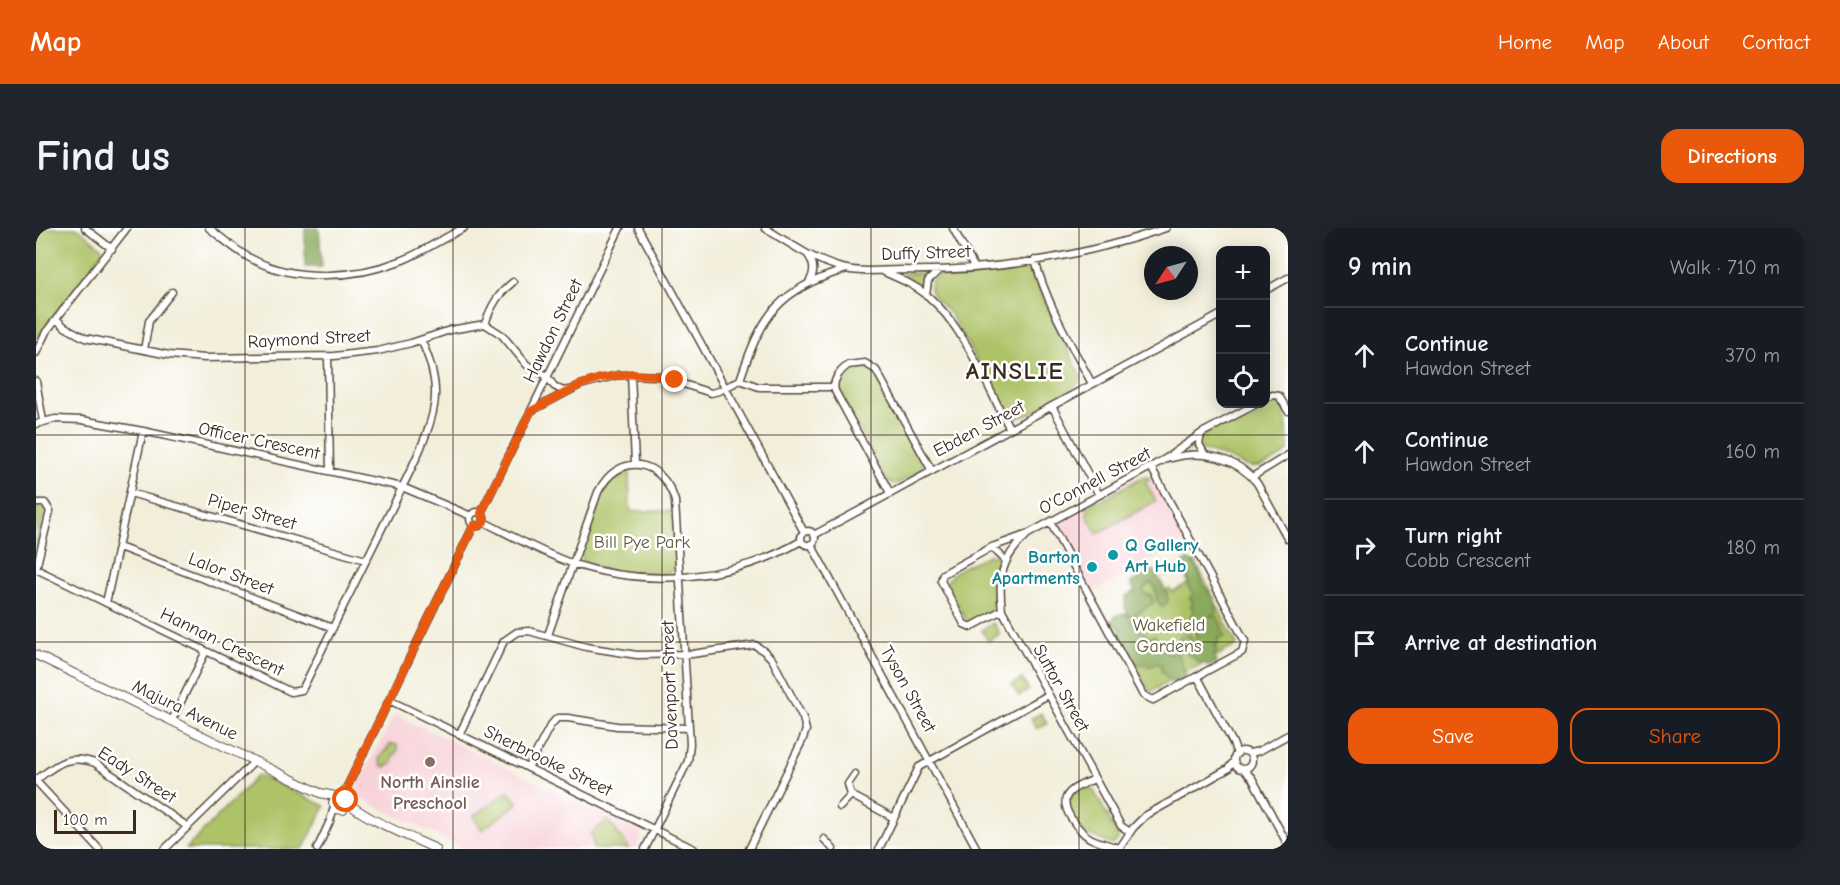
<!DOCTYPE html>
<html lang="en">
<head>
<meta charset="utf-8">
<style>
	body { margin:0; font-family:"Comic Neue",sans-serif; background:#20242c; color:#f1f3f6 }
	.controls { position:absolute; right:18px; top:18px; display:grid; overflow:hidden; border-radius:12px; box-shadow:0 3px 15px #0003 }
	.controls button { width:54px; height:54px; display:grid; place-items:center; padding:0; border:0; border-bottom:2px solid #363941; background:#171b24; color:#f1f3f6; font:30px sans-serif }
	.compass { position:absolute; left:1108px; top:18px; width:54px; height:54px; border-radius:50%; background:#171b24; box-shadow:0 3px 15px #0003; rotate:234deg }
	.scale { position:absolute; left:18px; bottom:15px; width:82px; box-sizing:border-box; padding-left:6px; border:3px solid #3b2a1e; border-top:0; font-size:16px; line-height:21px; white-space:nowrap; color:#3b2a1e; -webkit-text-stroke:4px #fff; paint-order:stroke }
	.stop { position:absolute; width:18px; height:18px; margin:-14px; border:4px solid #ea580c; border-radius:50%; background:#fff }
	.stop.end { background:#ea580c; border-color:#fff; box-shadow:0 2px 6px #0008 }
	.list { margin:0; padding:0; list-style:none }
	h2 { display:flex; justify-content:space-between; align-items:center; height:78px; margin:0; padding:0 24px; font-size:26px }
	h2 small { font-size:20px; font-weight:400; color:#9ea1a6 }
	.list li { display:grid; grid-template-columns:39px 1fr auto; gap:18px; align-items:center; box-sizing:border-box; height:96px; padding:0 24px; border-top:2px solid #363941 }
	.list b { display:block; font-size:22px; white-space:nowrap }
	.list p { margin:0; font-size:20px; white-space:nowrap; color:#9ea1a6 }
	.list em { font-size:20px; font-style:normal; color:#9ea1a6 }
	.actions { display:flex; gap:12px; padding:18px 24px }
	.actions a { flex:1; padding:14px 0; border:2px solid #ea580c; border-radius:18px; text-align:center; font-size:21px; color:#ea580c }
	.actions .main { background:#ea580c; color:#fff }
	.icon { flex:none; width:33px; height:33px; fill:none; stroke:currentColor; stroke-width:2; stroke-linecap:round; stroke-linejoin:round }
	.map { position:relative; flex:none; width:1252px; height:621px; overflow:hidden; border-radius:18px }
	header { display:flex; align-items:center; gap:36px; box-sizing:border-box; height:84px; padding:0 30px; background:#ea580c; color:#fff }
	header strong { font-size:28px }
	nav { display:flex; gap:33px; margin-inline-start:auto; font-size:21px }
	.intro { display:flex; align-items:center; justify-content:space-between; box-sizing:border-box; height:144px; padding:0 36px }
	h1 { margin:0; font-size:42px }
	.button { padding:15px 27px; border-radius:18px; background:#ea580c; color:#fff; font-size:21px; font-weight:700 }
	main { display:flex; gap:36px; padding:0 36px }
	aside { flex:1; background:#171b24; border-radius:18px; box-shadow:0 3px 15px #0003 }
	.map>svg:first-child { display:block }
</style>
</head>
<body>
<header>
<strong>Map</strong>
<nav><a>Home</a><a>Map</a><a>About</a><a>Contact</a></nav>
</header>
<div class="intro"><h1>Find us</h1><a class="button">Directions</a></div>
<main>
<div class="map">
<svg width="1252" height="621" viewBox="0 0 1252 621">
	<rect width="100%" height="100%" fill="#fff"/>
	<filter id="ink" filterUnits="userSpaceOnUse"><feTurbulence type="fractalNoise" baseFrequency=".0167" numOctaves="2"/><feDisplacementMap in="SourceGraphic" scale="12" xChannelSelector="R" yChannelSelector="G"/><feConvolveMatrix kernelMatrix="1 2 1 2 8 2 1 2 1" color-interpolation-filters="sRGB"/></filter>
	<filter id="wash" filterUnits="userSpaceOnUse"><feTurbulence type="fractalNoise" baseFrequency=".008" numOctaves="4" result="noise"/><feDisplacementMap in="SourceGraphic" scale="24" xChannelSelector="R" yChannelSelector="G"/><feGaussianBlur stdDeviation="1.35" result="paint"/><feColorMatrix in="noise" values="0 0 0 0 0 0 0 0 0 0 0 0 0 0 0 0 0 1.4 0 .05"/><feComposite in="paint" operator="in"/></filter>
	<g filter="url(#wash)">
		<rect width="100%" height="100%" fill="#f2eeda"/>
		<path fill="#f7cfd5" d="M1108,248L1117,251L1148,308V314L1056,365L1052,363L1020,301L1022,296L1048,279L1103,249Z
			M359,486L605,605L606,608L600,621H429L320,568L318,564Z"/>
		<path fill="#aec367" stroke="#747642" stroke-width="1.5" d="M0,0H42L65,19L67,24L0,113Z
			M988,38L997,45L1017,91L1046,150C1039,164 994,187 979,191L969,185C951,152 934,118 914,86C909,79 895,70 894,61C893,55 898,49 903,46Z
			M870,45H891V50L887,60L868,50L867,46Z
			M827,137L832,139L840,147L886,232L887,237L884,243L863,255L857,256L850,251L802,162L804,148L814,139Z
			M1237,170C1252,176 1252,208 1252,224C1207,253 1215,234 1173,224C1164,222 1154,223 1145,222L1169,206Z
			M593,241L594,283H636L640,335L639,340L632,346C612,347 568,345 550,335C545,332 545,327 544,322C554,293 559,250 593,241Z
			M1108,248L1115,251L1109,254L1120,273L1061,306L1051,288L1052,279L1057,274L1067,271Z
			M6,278L9,282L0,323V282L1,279Z
			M953,327L960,328L962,332C959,345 960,372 955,381C951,388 942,391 934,394L930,392L910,356C915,341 939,334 953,327Z
			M1159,333L1201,417L1114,464L1075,394L1099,381L1100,364L1095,355L1118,342L1129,362L1134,361L1136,364L1153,355L1150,350L1153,348L1152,337Z
			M957,395L964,406L952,413L946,402Z
			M986,451L993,462L983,468L976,457Z
			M1005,485L1011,495L1001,501L995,490Z
			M355,516L361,517L362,522L357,529L356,536L349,539L345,537L343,530Z
			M222,547L289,578L267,621H150Z
			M1053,560L1058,563L1081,605L1082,611L1078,616H1074L1048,605L1029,579L1035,566L1045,561Z
			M472,563L482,575L446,602L437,589Z
			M572,592L593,620L592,621H557V609L554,606Z"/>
		<path fill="#8aa95c" stroke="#626a3d" stroke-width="1.5" d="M269,0H283L286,39H269Z
			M1151,332C1164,337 1162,347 1168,358C1170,363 1175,366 1179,370L1181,385L1175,388L1182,389L1189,408L1187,410L1182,409V416L1178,418L1181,423L1178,427L1181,434L1174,438L1161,433L1152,425L1144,422L1143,409L1148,405L1153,406L1158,416L1160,415V404L1154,390L1157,382L1155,378L1157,375L1154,370L1157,365L1153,361L1152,346L1148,341L1147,335Z
			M1118,342L1131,365L1132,373L1127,379L1120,372L1119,357L1113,355L1107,362L1110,367H1115L1117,375L1098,387L1097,396L1113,409L1119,408C1126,417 1129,428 1142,425L1150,448C1146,454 1143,455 1137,455C1131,448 1124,446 1125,437L1121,435L1113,439L1107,436L1103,437L1095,428L1093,420L1085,415L1082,409L1086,401L1076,393L1080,387L1087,386L1094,388L1089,380L1090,368L1099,363L1095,355Z"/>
	</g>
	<g filter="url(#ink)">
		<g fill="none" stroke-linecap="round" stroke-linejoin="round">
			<defs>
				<path id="minor" d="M49,0L76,21
					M173,0C186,10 199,22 214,30C259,55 321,50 367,32C389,23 407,10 428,0
					M602,0L768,304
					M729,0C754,16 780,34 810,41C827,45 847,42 865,42C954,44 1045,29 1130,0
					M917,0L938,39
					M772,27C779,37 779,45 772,56
					M999,32C1011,77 1035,116 1056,156
					M848,44C864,51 879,57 892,68C930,101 950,157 974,201
					M1230,62L1252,50
					M890,67L892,53L902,43
					M20,91L29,99L49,110L133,127L169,130L298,128L342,123L375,115L414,102L449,96L466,107L491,137L511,148L518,158L527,163L533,162
					M449,96C455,78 462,66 477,54
					M108,122L113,93L136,64
					M0,125L10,104L91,0
					M292,128L294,243
					M595,146L599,235
					M704,152L723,159H798
					M0,153L7,193
					M1230,170L1237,167L1243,168L1252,183
					M1016,178L1063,267
					M495,183L544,157L582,147L623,148L675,165L683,163L704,152C726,86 742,62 811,41
					M0,196L19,191L46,192L107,203L366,259L435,288
					M1165,206L1163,216L1169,227
					M1136,230C1166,221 1201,230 1221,255L1252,311
					M1216,249L1252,227
					M94,265L330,332
					M854,265L799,163C796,152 804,143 812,137L829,135L840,142L896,243
					M0,275H9L14,283L0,341
					M434 291a7 7 0 1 1 14 0a7 7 0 1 1-14 0Z
					M445,285L584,0
					M448,294C476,308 505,324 535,335C610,360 697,353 765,313
					M1014,294L1107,467L1117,472L1206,424L1209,413L1115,239
					M765 310a7 7 0 1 1 14 0a7 7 0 1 1-14 0Z
					M778,307L1184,87
					M990,308C965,331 962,350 966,382L1085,598L1094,604
					M775,316L941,621
					M83,319L297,400
					M956,319L970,333
					M0,341L255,464L266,462C296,401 326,341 356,280C369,253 394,207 398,178C402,155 395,133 385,112
					M70,375L107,203
					M966,382L935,399L928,396L905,353L907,346L956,319L992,306L1129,231L1166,205L1220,176
					M512,407L562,264C583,223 626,230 639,273L654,516L652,533L609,621
					M1161,448L1197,515L1201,526
					M353,472L658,621
					M136,492L170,423
					M423,507L468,413L481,404L493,403L550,419L601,427L656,426L719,417L729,424L736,431L767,490L770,502L766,513L713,621
					M1198 532a9 9 0 1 1 18 0a9 9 0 1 1-18 0Z
					M1214,525L1223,523L1252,507
					M492,540L514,498L521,490H532L581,498L653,500
					M1207,541L1216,550L1252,617
					M819,546L812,556L815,567L858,590
					M1058,551C1051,555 1039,558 1033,565C1021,577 1043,605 1056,611C1064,615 1074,617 1083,620
					M0,552C20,537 32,525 59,535L152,599
					M0,553L63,621
					M304,569L312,557L438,297
					M804,579L815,567
					M788,611L797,621
					M129,621L219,533
					M281,621L294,593L298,579
					M843,621L883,539L1012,467
					M1083,621L1097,600L1109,588L1192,541L1198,533"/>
				<path id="major" d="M0,427L284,565L308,570C319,587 379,611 400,621
					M302,569L297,575L300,581L307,582L311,575"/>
			</defs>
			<use href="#minor" stroke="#56473a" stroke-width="9"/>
			<use href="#major" stroke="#56473a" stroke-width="10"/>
			<use href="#minor" stroke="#fff" stroke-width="6"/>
			<use href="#major" stroke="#fff" stroke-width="8"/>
		</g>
	</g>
	<g fill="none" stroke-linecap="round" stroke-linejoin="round" filter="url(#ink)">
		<path stroke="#ea580c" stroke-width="8" d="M310,572L312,557L438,297L443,298L448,294V289L445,285L495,183L544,157L564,150L594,146L623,148L639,152"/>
	</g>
	<path fill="none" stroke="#3b2a1e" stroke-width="1.5" stroke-opacity="0.55" d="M209,0V621M417,0V621M626,0V621M835,0V621M1043,0V621M0,207H1252M0,414H1252"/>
	<g fill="#0f9aa8" stroke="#fff" stroke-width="2">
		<circle cx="1077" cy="327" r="6"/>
		<circle cx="1056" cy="339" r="6"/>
	</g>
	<circle fill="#8d6e63" stroke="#fff" stroke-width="2" cx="394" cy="534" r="6"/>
	<g text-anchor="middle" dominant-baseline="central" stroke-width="5" stroke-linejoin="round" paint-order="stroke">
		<g font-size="18" fill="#3b2a1e" stroke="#fff">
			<text transform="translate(890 25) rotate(-2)">Duffy Street</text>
			<text transform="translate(517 103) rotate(-64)">Hawdon Street</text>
			<text transform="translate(273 111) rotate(-3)">Raymond Street</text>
			<text transform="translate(943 201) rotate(-28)">Ebden Street</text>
			<text transform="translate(223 213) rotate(12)">Officer Crescent</text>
			<text transform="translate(1059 253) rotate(-28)">O'Connell Street</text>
			<text transform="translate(216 284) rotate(16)">Piper Street</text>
			<text transform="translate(195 346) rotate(21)">Lalor Street</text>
			<text transform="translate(186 414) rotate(26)">Hannan Crescent</text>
			<text transform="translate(634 457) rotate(-92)">Davenport Street</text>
			<text transform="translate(1025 460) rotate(61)">Suttor Street</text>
			<text transform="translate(872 461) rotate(61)">Tyson Street</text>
			<text transform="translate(149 482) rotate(26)">Majura Avenue</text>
			<text transform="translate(512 533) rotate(26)">Sherbrooke Street</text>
			<text transform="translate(101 547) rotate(33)">Eady Street</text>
		</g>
		<g font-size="18" fill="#5e5834" stroke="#fff">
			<text x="606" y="314">Bill Pye Park</text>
			<text x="1133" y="397">Wakefield<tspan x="1133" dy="21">Gardens</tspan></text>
		</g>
		<g font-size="18" font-weight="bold" fill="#0d838f" stroke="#fff" text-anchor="start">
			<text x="1089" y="317">Q Gallery<tspan x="1089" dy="21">Art Hub</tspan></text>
			<text x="1044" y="329" text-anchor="end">Barton<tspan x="1044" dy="21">Apartments</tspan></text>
		</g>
		<g font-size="18" font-weight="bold" fill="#785e54" stroke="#fff">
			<text x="394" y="554">North Ainslie<tspan x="394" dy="21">Preschool</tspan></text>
		</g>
		<g font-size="24" font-weight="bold" letter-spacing="1.5" fill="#3b2a1e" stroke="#fff">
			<text x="979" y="143">AINSLIE</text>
		</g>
	</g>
</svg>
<div class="controls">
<button>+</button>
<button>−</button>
<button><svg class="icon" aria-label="locate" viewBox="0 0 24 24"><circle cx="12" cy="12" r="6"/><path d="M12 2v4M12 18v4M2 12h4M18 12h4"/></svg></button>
</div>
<svg class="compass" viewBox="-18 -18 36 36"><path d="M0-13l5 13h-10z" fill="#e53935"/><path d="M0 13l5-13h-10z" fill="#9ea1a6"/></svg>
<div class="scale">100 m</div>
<div class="stop" style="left:310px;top:572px"></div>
<div class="stop end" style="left:639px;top:152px"></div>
</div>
<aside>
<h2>9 min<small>Walk · 710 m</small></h2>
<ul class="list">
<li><svg class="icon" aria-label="ahead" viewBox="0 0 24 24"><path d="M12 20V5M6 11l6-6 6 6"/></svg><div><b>Continue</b><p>Hawdon Street</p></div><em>370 m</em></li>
<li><svg class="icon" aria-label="ahead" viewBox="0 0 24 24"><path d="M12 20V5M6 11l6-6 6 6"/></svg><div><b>Continue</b><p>Hawdon Street</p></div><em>160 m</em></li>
<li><svg class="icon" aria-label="right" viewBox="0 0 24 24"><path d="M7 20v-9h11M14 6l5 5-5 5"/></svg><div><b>Turn right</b><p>Cobb Crescent</p></div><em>180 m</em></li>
<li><svg class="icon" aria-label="arrive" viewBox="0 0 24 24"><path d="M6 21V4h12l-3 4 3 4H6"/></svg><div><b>Arrive at destination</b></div></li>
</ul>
<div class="actions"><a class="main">Save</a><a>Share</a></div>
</aside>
</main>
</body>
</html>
